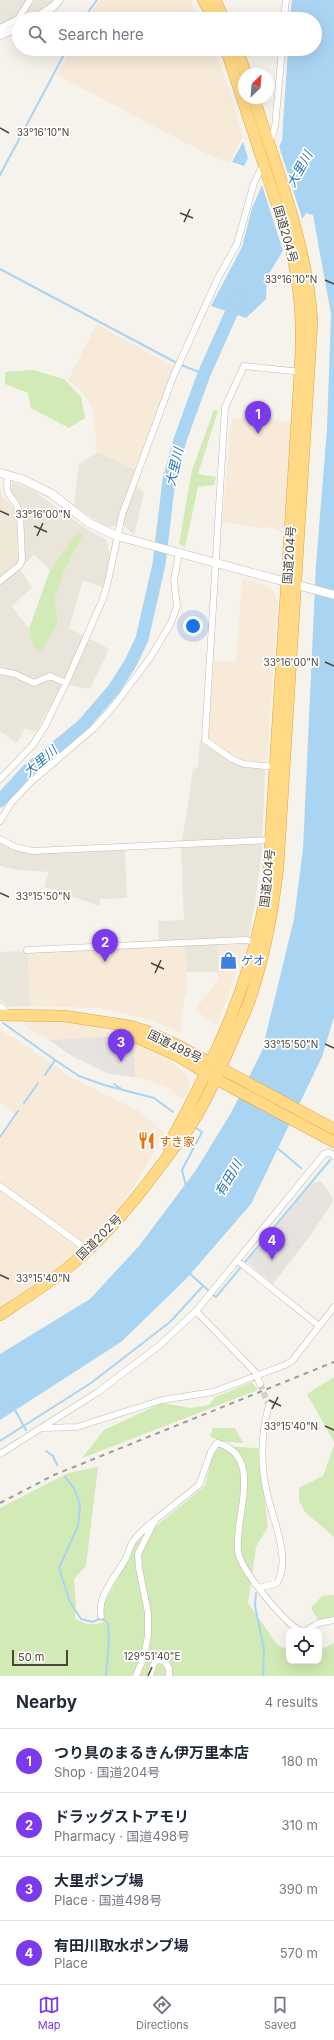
<!DOCTYPE html>
<html lang="en">
<head>
<meta charset="utf-8">
<style>
	body { margin:0; font-family:Inter,"Noto Sans JP",sans-serif; background:#f6f6f7; color:#1f2937 }
	.controls { position:absolute; right:12px; bottom:12px; display:grid; overflow:hidden; border-radius:8px; box-shadow:0 4px 16px #0002 }
	.controls button { width:36px; height:36px; display:grid; place-items:center; padding:0; border:0; border-bottom:1px solid #e0e1e3; background:#fff; color:#1f2937; font:20px sans-serif }
	.compass { position:absolute; left:238px; top:68px; width:36px; height:36px; border-radius:50%; background:#fff; box-shadow:0 4px 16px #0002; rotate:25deg }
	.scale { position:absolute; left:12px; bottom:10px; width:56px; box-sizing:border-box; padding-left:4px; border:2px solid #4b4439; border-top:0; font-size:11px; line-height:14px; white-space:nowrap; color:#4b4439; -webkit-text-stroke:3px #fff; paint-order:stroke }
	.you { position:absolute; left:193px; top:626px; width:14px; height:14px; margin:-10px; border:3px solid #fff; border-radius:50%; background:#1a73e8; box-shadow:0 0 0 6px #1a73e833 }
	.badge { display:grid; place-items:center; width:26px; height:26px; border-radius:50%; background:#7c3aed; color:#fff; font-size:13px; font-weight:700 }
	.pin { position:absolute; translate:-50% -33px; filter:drop-shadow(0 1px 2px #0008) }
	.pin::after { content:''; position:absolute; top:21px; width:14px; height:12px; background:inherit; clip-path:polygon(0 0,100% 0,50% 100%) }
	.list { margin:0; padding:0; list-style:none }
	h2 { display:flex; justify-content:space-between; align-items:center; height:52px; margin:0; padding:0 16px; font-size:17px }
	h2 small { font-size:13px; font-weight:400; color:#747a83 }
	.list li { display:grid; grid-template-columns:26px 1fr auto; gap:12px; align-items:center; box-sizing:border-box; height:64px; padding:0 16px; border-top:1px solid #e0e1e3 }
	.list b { display:block; font-size:15px; white-space:nowrap }
	.list p { margin:0; font-size:13px; white-space:nowrap; color:#747a83 }
	.list em { font-size:13px; font-style:normal; color:#747a83 }
	.icon { flex:none; width:22px; height:22px; fill:none; stroke:currentColor; stroke-width:2; stroke-linecap:round; stroke-linejoin:round }
	.map { position:relative; flex:none; width:334px; height:1676px; overflow:hidden }
	.search { position:absolute; background:#fff; box-shadow:0 4px 16px #0002; left:12px; right:12px; top:12px; height:44px; display:flex; align-items:center; gap:10px; box-sizing:border-box; padding:0 14px; border-radius:22px; color:#747a83; font-size:15px }
	.sheet { height:308px; background:#fff }
	nav { display:flex; justify-content:space-around; align-items:center; box-sizing:border-box; height:56px; border-top:1px solid #e0e1e3; background:#fff; font-size:11px; color:#747a83 }
	nav a { display:grid; justify-items:center; gap:2px }
	nav .on { color:#7c3aed }
	.map>svg:first-child { display:block }
</style>
</head>
<body>
<div class="map">
<svg width="334" height="1676" viewBox="0 0 334 1676">
	<rect width="100%" height="100%" fill="#f6f3ec"/>
	<path fill="#eae5da" d="M0,0H54L48,6L29,17L19,19V22L4,30L0,28Z
		M97,452L135,469L132,482L144,493L134,535L123,525L105,527L74,505L79,464Z
		M13,482L34,491L88,530L106,540L111,559L104,588L83,580L69,628L109,649L90,689L62,684L36,732L25,728L17,743L0,731V585L20,569L32,587L12,606L29,629L33,647L58,624L55,598L64,571L84,533H77L50,570L34,555L25,563L23,508L10,492Z
		M200,740L232,762L259,767L265,771L262,849L255,904L247,945L218,944V972H186L185,947H159L158,921L184,920L181,848L193,770L198,766Z
		M0,842L34,853L125,850L127,898L100,899V906L44,887L49,872L17,870L0,866Z
		M28,951L30,1006L8,1007L0,998V952Z"/>
	<path fill="#f7ead8" d="M100,0H190L200,19H87Z
		M71,49H213L222,70L243,136L229,163L207,154L57,75Z
		M97,324L174,367L135,469L97,452L93,408L81,390L68,380Z
		M247,416L291,423L283,533L271,527L260,528L222,522L231,420Z
		M242,579L267,586L273,590L278,600L267,760L259,762L245,760L231,754L208,737L214,661L236,662Z
		M218,944L247,945L217,1025L195,1010L218,980Z
		M186,947L187,994L184,998L181,1033L151,1020L99,1008L30,1006L28,951Z
		M23,1021H57L101,1029L115,1036L49,1040L29,1029Z
		M0,1031L11,1036L72,1078L139,1111L165,1133L125,1202L79,1251L0,1309V1139L17,1116L0,1103Z
		M133,1043L171,1061L185,1073L189,1081V1089L183,1099L167,1087L145,1079L135,1077Z"/>
	<path fill="#e6e2dd" d="M115,1036L133,1043L135,1077L109,1074L72,1056L49,1040Z
		M321,1181L334,1200L310,1236L273,1284L247,1262L313,1183Z"/>
	<path fill="#efe8d6" d="M0,486L2,497L16,510L18,561L0,577Z"/>
	<path fill="#d2eab5" d="M33,370L64,379L81,397L85,418L69,428L31,408L28,393L5,384V372Z
		M214,410L218,411L198,474L216,477L214,485L198,487L185,547L179,544L192,470Z
		M77,533H84L64,571L55,598L58,624L41,651L33,647L29,629L50,570Z
		M334,1377V1442L307,1394Z
		M252,1382L258,1390L82,1458L104,1430L162,1403L191,1408L209,1405L215,1397Z
		M213,1428H235L243,1443L219,1441L210,1436Z
		M334,1445V1537L305,1512L299,1501V1488L323,1476Z
		M221,1446L258,1448L268,1527L256,1547L248,1603L278,1646L289,1650V1661H319V1651L334,1643V1676H0V1508L68,1473L98,1467L86,1566L74,1579L76,1605L75,1618C85,1625 91,1626 103,1622V1606L135,1543L205,1486L213,1453Z
		M334,1595V1618L318,1620L311,1608L322,1596Z"/>
	<path fill="#a9d4f2" d="M292,0H334V1017L322,1057L251,1204L186,1279L121,1342L0,1420V1354L90,1299L139,1246L196,1170L231,1113L262,1051L294,919L303,849L316,565L327,429L331,314L313,215L306,213L267,277L266,299L246,318L211,306L242,247L252,208L282,140L288,49H315V19H290Z
		M243,142L248,158L244,166L232,162Z"/>
	<path fill="#f6f3ec" d="M278,143L303,221L284,254L261,182Z"/>
	<g fill="none" stroke-linecap="round" stroke-linejoin="round">
		<path stroke="#a9d4f2" stroke-width="2" d="M83,19L97,0
			M0,175L67,49
			M0,269L175,362
			M181,365L204,374
			M3,1023L55,1060L79,1076L104,1085L154,1098L173,1112
			M45,1075L55,1060
			M114,1084L123,1090
			M24,1103L38,1083
			M0,1137L18,1111
			M276,1147L301,1168
			M186,1186L182,1170L202,1132L196,1128
			M189,1273L208,1290
			M213,1295L216,1297L330,1160
			M14,1408L26,1430
			M0,1441L91,1383L170,1322L203,1286
			M46,1451L53,1456L57,1465
			M65,1477L74,1488L80,1504L78,1526L59,1568L70,1602L81,1619L93,1622L99,1619L105,1620L108,1624L109,1640L106,1676
			M256,1593L255,1606L264,1649L263,1676"/>
		<path stroke="#a9d4f2" stroke-width="13" d="M0,801L27,771L83,725L114,689L130,664L142,639L159,564L169,480L180,440L204,374L238,298"/>
		<path stroke="#d4d0c8" stroke-width="6" stroke-dasharray="6 3" stroke-linecap="butt" d="M260,1384L269,1405"/>
		<defs>
			<path id="minor" d="M284,19L286,0
				M0,28L18,19L30,0
				M268,141L272,136L275,127L282,49
				M0,581L20,565L22,560L20,513C14,493 4,502 8,474
				M0,671L15,674L34,683L50,676L66,683
				M277,767L244,764L232,759L205,740L225,407L244,366L302,372
				M0,779L32,746L45,726L66,683L102,601L107,586L122,515L173,377L218,278L237,244L254,183L264,163
				M0,821L11,803L31,782L94,728L113,707L150,658L171,623L177,606L174,580L179,553
				M0,839L15,847L33,851L272,840
				M27,950L245,940L257,942
				M0,1006L9,1014
				M0,1186L88,1250
				M238,1261L319,1326
				M196,1311L255,1372L260,1384
				M43,1428L77,1427L162,1400L213,1392L285,1365L292,1361L334,1307
				M0,1454L98,1392L160,1345L196,1311L324,1154L329,1152L334,1156
				M259,1588L277,1583C292,1559 272,1518 267,1493C260,1463 261,1434 269,1405
				M101,1616C97,1595 117,1576 126,1558C129,1552 130,1544 135,1539C141,1531 148,1526 155,1520
				M305,1631L319,1623L334,1620
				M136,1676L144,1657L148,1635V1613L139,1568L138,1554L155,1520L199,1485L211,1452L217,1443C265,1455 234,1517 238,1551C240,1569 284,1623 301,1631
				M150,1676L153,1665L157,1660L164,1661L169,1668V1676"/>
			<path id="tertiary" d="M34,19L54,6L59,0
				M0,35L19,27
				M0,473L22,479L52,494L89,523L117,536L334,595"/>
			<path id="trunk" d="M203,0L214,19
				M215,0L224,19
				M237,49L246,74
				M0,1015L64,1016L130,1026L146,1031L175,1044L334,1129
				M122,1031L178,1056L216,1079L334,1142
				M168,1146C214,1062 256,974 268,879L300,372C303,324 301,291 290,244L226,49
				M0,1315C30,1295 62,1275 88,1250C127,1214 157,1170 189,1128C205,1104 217,1076 229,1049C236,1031 245,1014 251,996C265,954 273,911 278,867L312,321C307,244 277,171 254,98"/>
		</defs>
		<use href="#minor" stroke="#c2bbae" stroke-width="7"/>
		<use href="#tertiary" stroke="#c2bbae" stroke-width="9"/>
		<use href="#trunk" stroke="#e0a43c" stroke-width="12"/>
		<use href="#minor" stroke="#fff" stroke-width="6"/>
		<use href="#tertiary" stroke="#fff" stroke-width="8"/>
		<use href="#trunk" stroke="#ffd985" stroke-width="11"/>
		<path stroke="#9a9a9a" stroke-width="2" stroke-dasharray="5 5" stroke-linecap="butt" d="M0,1503L54,1475L334,1362"/>
	</g>
	<path fill="none" stroke="#4b4439" stroke-width="1.5" d="M0,128L9,133M180,213L193,218M184,222L190,209M325,280L334,284M0,511L9,515M34,526L47,532M37,536L43,523M325,662L334,666M0,893L9,897M151,963L164,969M155,973L161,960M325,1044L334,1048M0,1275L9,1279M269,1400L281,1406M272,1409L278,1397M325,1426L334,1430M148,1676L152,1667"/>
	<defs>
		<symbol id="shop-bare" viewBox="-9 -9 18 18"><path d="M-5-2.5h2.3a2.7 3.5 0 0 1 5.4 0H5L5.5 6h-11ZM-1.5-2.5h3a1.5 2.3 0 0 0-3 0Z" fill="#3f7fe0" stroke="#fff" stroke-width="2.5" paint-order="stroke"/></symbol>
		<symbol id="restaurant-bare" viewBox="-9 -9 18 18"><path d="M-5-6h1v4h1v-4h1v4h1v-4h1v5L-1.5 .5V6h-2V.5L-5-1ZM5-6V6H3V1.5H1.5Q1.5-4 5-6Z" fill="#e8710a" stroke="#fff" stroke-width="2.5" paint-order="stroke"/></symbol>
	</defs>
	<g fill-rule="evenodd">
		<use href="#shop-bare" x="216" y="948" width="25" height="25"/>
		<use href="#restaurant-bare" x="134" y="1128" width="25" height="25"/>
	</g>
	<g text-anchor="middle" dominant-baseline="central" stroke-width="3.5" stroke-linejoin="round" paint-order="stroke">
		<g font-size="12" fill="#4b4439" stroke="#fff">
			<text transform="translate(286 234) rotate(74)">国道204号</text>
			<text transform="translate(289 555) rotate(-86)">国道204号</text>
			<text transform="translate(267 878) rotate(-84)">国道204号</text>
			<text transform="translate(175 1046) rotate(26)">国道498号</text>
			<text transform="translate(99 1237) rotate(-45)">国道202号</text>
		</g>
		<g font-size="12" fill="#366cbe" stroke="#fff" text-anchor="start">
			<text x="241" y="960">ゲオ</text>
		</g>
		<g font-size="12" fill="#c56008" stroke="#fff" text-anchor="start">
			<text x="159" y="1141">すき家</text>
		</g>
		<g font-size="13" font-style="italic" fill="#2e7ab2" stroke="#fff">
			<text transform="translate(299 169) rotate(-61)">大里川</text>
			<text transform="translate(174 467) rotate(-77)">大里川</text>
			<text transform="translate(40 761) rotate(-41)">大里川</text>
			<text transform="translate(228 1178) rotate(-59)">有田川</text>
		</g>
	</g>
	<g font-size="10" text-anchor="middle" fill="#4b4439" stroke="#fff" stroke-width="3.5" stroke-linejoin="round" paint-order="stroke">
		<text x="43" y="136">33°16'10"N</text>
		<text x="291" y="283">33°16'10"N</text>
		<text x="43" y="518">33°16'00"N</text>
		<text x="291" y="666">33°16'00"N</text>
		<text x="43" y="900">33°15'50"N</text>
		<text x="291" y="1048">33°15'50"N</text>
		<text x="43" y="1282">33°15'40"N</text>
		<text x="291" y="1430">33°15'40"N</text>
		<text x="152" y="1660">129°51'40"E</text>
	</g>
</svg>
<div class="controls">
<button><svg class="icon" aria-label="locate" viewBox="0 0 24 24"><circle cx="12" cy="12" r="6"/><path d="M12 2v4M12 18v4M2 12h4M18 12h4"/></svg></button>
</div>
<svg class="compass" viewBox="-18 -18 36 36"><path d="M0-13l5 13h-10z" fill="#e53935"/><path d="M0 13l5-13h-10z" fill="#747a83"/></svg>
<div class="scale">50 m</div>
<div class="you"></div>
<div class="pin badge" style="left:258px;top:434px">1</div>
<div class="pin badge" style="left:105px;top:962px">2</div>
<div class="pin badge" style="left:121px;top:1062px">3</div>
<div class="pin badge" style="left:272px;top:1260px">4</div>
<div class="search"><svg class="icon" aria-label="search" viewBox="0 0 24 24"><circle cx="10" cy="10" r="6"/><path d="M15 15l6 6"/></svg>Search here</div>
</div>
<section class="sheet">
<h2>Nearby<small>4 results</small></h2>
<ul class="list">
<li><span class="badge">1</span><div><b>つり具のまるきん伊万里本店</b><p>Shop · 国道204号</p></div><em>180 m</em></li>
<li><span class="badge">2</span><div><b>ドラッグストアモリ</b><p>Pharmacy · 国道498号</p></div><em>310 m</em></li>
<li><span class="badge">3</span><div><b>大里ポンプ場</b><p>Place · 国道498号</p></div><em>390 m</em></li>
<li><span class="badge">4</span><div><b>有田川取水ポンプ場</b><p>Place</p></div><em>570 m</em></li>
</ul>
</section>
<nav>
<a class="on"><svg class="icon" aria-label="map" viewBox="0 0 24 24"><path d="M3 6l6-2 6 2 6-2v14l-6 2-6-2-6 2zM9 4v14M15 6v14"/></svg>Map</a>
<a><svg class="icon" aria-label="directions" viewBox="0 0 24 24"><path d="M12 3l9 9-9 9-9-9zM9 14v-3h6M13 9l2 2-2 2"/></svg>Directions</a>
<a><svg class="icon" aria-label="saved" viewBox="0 0 24 24"><path d="M7 4h10v16l-5-4-5 4z"/></svg>Saved</a>
</nav>
</body>
</html>
